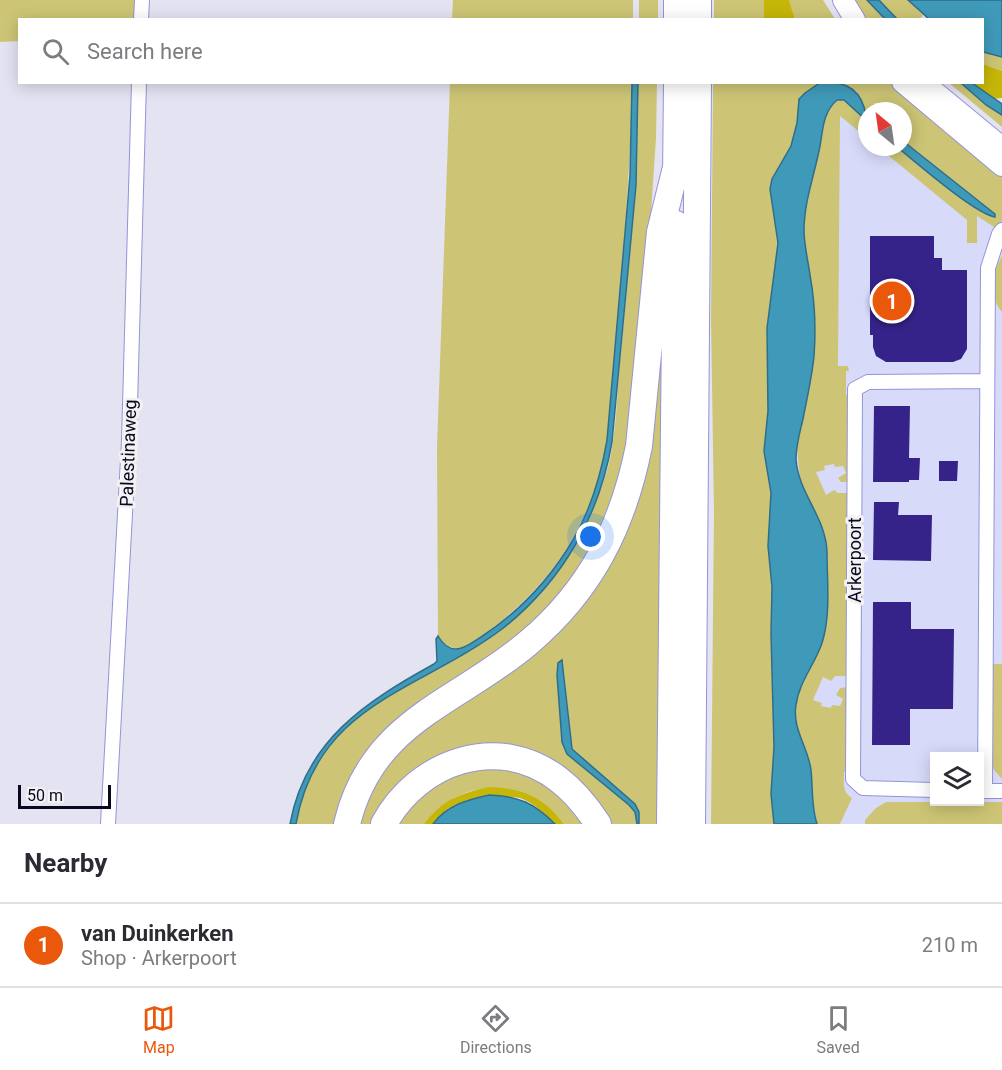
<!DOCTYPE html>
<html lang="en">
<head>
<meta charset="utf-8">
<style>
	body { margin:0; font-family:Roboto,sans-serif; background:#f7f7f7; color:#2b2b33 }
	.controls { position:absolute; right:18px; bottom:18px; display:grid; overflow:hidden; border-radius:0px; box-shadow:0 3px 15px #0003 }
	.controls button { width:54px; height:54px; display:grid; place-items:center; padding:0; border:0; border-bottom:2px solid #e1e1e2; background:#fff; color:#2b2b33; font:30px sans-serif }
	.compass { position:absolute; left:858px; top:102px; width:54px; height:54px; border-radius:50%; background:#fff; box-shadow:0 3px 15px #0003; rotate:331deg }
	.scale { position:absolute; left:18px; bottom:15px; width:93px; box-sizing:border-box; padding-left:6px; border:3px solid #0a071f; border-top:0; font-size:16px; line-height:21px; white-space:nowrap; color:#0a071f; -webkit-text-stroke:4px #f2f2f2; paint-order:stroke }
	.you { position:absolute; left:591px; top:537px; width:21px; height:21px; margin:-15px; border:4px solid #fff; border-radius:50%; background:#1a73e8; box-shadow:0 0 0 9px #1a73e833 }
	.badge { display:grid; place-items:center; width:39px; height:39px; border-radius:50%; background:#ea580c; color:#fff; font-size:20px; font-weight:700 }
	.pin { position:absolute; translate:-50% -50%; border:3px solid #fff; box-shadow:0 2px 6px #0006 }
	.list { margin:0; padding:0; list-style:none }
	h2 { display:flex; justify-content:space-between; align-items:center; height:78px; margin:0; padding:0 24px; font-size:26px }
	h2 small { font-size:20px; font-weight:400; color:#7c7c81 }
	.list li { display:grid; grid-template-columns:39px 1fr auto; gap:18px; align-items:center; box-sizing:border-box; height:84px; padding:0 24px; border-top:2px solid #e1e1e2 }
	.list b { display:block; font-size:22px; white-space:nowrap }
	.list p { margin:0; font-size:20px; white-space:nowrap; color:#7c7c81 }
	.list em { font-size:20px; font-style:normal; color:#7c7c81 }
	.icon { flex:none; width:33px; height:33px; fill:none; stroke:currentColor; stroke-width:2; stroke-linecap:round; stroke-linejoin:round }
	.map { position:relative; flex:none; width:1002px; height:824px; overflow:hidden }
	.search { position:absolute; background:#fff; box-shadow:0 3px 15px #0003; left:18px; right:18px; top:18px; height:66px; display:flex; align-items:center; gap:15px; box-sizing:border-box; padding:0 21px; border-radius:0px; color:#7c7c81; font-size:22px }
	.sheet { height:162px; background:#fff }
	nav { display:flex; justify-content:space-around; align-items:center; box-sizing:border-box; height:84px; border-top:2px solid #e1e1e2; background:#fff; font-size:16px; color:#7c7c81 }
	nav a { display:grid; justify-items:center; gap:3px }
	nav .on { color:#ea580c }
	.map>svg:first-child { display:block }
</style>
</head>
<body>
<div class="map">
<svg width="1002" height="824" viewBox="0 0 1002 824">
	<rect width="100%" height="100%" fill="#e3e3f2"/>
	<path fill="#d8dafa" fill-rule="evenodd" d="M813,100L867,117V147H903L1002,221V824H790L782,435ZM934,756H980V802H934Z"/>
	<path fill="#cdc575" d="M0,0H137V19L20,20L19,41L0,42Z
		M453,0H633V19H452Z
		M639,0H658V19H639Z
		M714,0H764V19L714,20Z
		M789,0H823L835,19H795Z
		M847,0H867L885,19H860Z
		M879,0H908L923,15L920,19H897Z
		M982,52L1002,57V71L983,64Z
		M450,83H632C631,156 625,228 620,301C615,353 614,408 603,460C586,541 533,605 463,648C451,650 445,645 438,637L437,447Z
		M638,83H657L656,138L651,213L632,423L610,515L571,584L523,634L447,686L337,824H296C320,679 483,680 555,576C565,562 571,546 578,531C586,516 597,500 603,483C617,446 616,401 620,362C629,269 637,176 638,83Z
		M713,83H821L805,93L800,99L797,123L791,146L772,179L778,243L767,328L768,411L764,451L771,493L768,546L772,587L771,634L774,747L771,794L774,824H711L714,511L711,320Z
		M839,83H895L1002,172V223L997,229L977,216V243H967V220L878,147H897L968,202L993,217L995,214L903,141V111H867V115L856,91Z
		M949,83H961L986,105L1002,115V127Z
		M840,100L847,102L867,121V138L840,116L838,366H848L849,371H846V395H850V482H841L838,478L846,473L843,466L835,467L834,464L824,466L825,470L816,472L826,495L834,490L838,493H849V676H835L831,681L823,677L813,700L822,703L821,706L831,708L832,705L840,706L843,699L836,695L840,688L848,687V772H844C844,783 842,792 852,798L840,824H817L812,797L811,772L809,760L798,735L795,706L799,692L817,654L825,627L827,549L825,536L800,480L797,448L811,377L815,333L813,296L804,238L805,216L825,118L834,102Z
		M1002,256V312C988,296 992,273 1002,256Z
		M662,301L657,824H639L638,808L572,749L563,661L567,754L629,805L635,812L637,824H602L586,800L482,753L380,824H352L371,775L595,575Z
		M992,664H1002V779L994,770L991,760Z
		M501,768L528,775L563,797L584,824H564C528,776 460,776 424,824H396L435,783L473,769Z
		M886,802H1002V824H865V820L876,808Z"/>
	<path fill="#c6b608" d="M764,0H789L795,19H764Z
		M983,64L1002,71V98L992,99L972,83L982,82Z
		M489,787C522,788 544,797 564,824H555C546,815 533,802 520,798C514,796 504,798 497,799C469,799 451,800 433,824H424C443,799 459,794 489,787Z"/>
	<path fill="#3f9ab9" stroke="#2f6e8b" stroke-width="1.5" d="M867,0H879L897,19H885Z
		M908,0H1002V57L983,52L982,20L929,19Z
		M821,82C841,82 857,85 864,107C865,112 867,115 867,121L844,100H837C823,112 823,129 820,146C815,173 804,202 804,230C804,245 808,260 810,275C815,302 816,329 814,356C812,377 807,398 803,419C800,432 796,445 796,459C798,493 826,517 827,552C827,581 831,615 822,643C815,664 799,682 796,705C792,729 808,747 811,770C813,788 811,806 817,824H774L771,794L774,747L771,634L772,587L768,546L771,493L764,451L768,411L767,328L778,243L770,189L772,179L791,146L797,123L799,99L805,93Z
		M632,83H638L636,185L612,442C599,517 562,582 502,629C420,691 317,703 296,824H290C305,741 365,702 434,664L437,661L436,639L438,636C442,643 448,649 456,649C465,649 474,641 481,637C519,612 550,579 573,540C591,509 601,475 607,440L630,175Z
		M961,83H972L1002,104V115L986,105Z
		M903,141L995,214V217C974,213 917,163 897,147H903Z
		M562,660L572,749L635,804L639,812V824H637L635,812L629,805L567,754L562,742L557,675L558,663Z
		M489,795C519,796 534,803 555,824H433C447,805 467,800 489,795Z"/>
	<path fill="#36238a" d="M870,236H934V258H942V270H967V349L961,359L953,362H886L876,356L873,347V335H870Z
		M874,406H910L909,458H920L919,480H909V482H873Z
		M939,461H958L957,481H939Z
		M874,502H899L898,515H932L931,561L873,560Z
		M873,602H911V629H954L953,709H910V745H872Z"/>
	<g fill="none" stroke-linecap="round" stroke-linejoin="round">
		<defs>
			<path id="minor" d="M141,20L142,0
				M934,790L863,788L853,779L855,389L868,382L987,381
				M980,791H1002
				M985,791L988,268L999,234L1002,230
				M108,824L129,441L139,82"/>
			<path id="secondary" d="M843,0L855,20
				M902,82L1002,166
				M923,82L1002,147"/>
			<path id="motorway" d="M677,0V20
				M698,20V0
				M676,179L677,82
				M347,824C372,720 456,704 528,643C591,590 623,526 639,446L660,232L677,163
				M384,824C418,761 498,733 558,779C574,791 587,807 598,824
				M670,824L676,224
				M692,824L698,82"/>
		</defs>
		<use href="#minor" stroke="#9394d7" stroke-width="16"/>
		<use href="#secondary" stroke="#9394d7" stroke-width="22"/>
		<use href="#motorway" stroke="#9394d7" stroke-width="28"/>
		<use href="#minor" stroke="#fff" stroke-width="14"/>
		<use href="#secondary" stroke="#fff" stroke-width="20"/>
		<use href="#motorway" stroke="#fff" stroke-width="26"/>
	</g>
	<g text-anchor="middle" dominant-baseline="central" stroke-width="6" stroke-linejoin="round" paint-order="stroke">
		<g font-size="18" fill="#0a071f" stroke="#f2f2f2">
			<text transform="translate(128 453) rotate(-88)">Palestinaweg</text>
			<text transform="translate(854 560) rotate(-90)">Arkerpoort</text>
		</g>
	</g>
</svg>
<div class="controls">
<button><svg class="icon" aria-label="layers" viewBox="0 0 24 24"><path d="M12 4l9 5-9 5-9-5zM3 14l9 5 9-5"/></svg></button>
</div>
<svg class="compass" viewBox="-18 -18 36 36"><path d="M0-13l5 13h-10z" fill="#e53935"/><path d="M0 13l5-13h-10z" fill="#7c7c81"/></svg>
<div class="scale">50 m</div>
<div class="you"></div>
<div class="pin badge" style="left:892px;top:301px">1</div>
<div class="search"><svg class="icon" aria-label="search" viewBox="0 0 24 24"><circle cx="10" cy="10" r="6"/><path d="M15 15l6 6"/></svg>Search here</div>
</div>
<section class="sheet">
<h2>Nearby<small></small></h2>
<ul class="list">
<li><span class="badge">1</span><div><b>van Duinkerken</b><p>Shop · Arkerpoort</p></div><em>210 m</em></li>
</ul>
</section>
<nav>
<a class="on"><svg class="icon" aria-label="map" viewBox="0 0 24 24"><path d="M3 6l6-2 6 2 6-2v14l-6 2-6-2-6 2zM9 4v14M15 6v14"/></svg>Map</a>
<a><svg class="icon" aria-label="directions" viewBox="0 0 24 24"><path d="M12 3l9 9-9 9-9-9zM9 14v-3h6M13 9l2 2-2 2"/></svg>Directions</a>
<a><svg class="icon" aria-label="saved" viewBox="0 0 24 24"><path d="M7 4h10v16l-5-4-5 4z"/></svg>Saved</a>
</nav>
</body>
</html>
